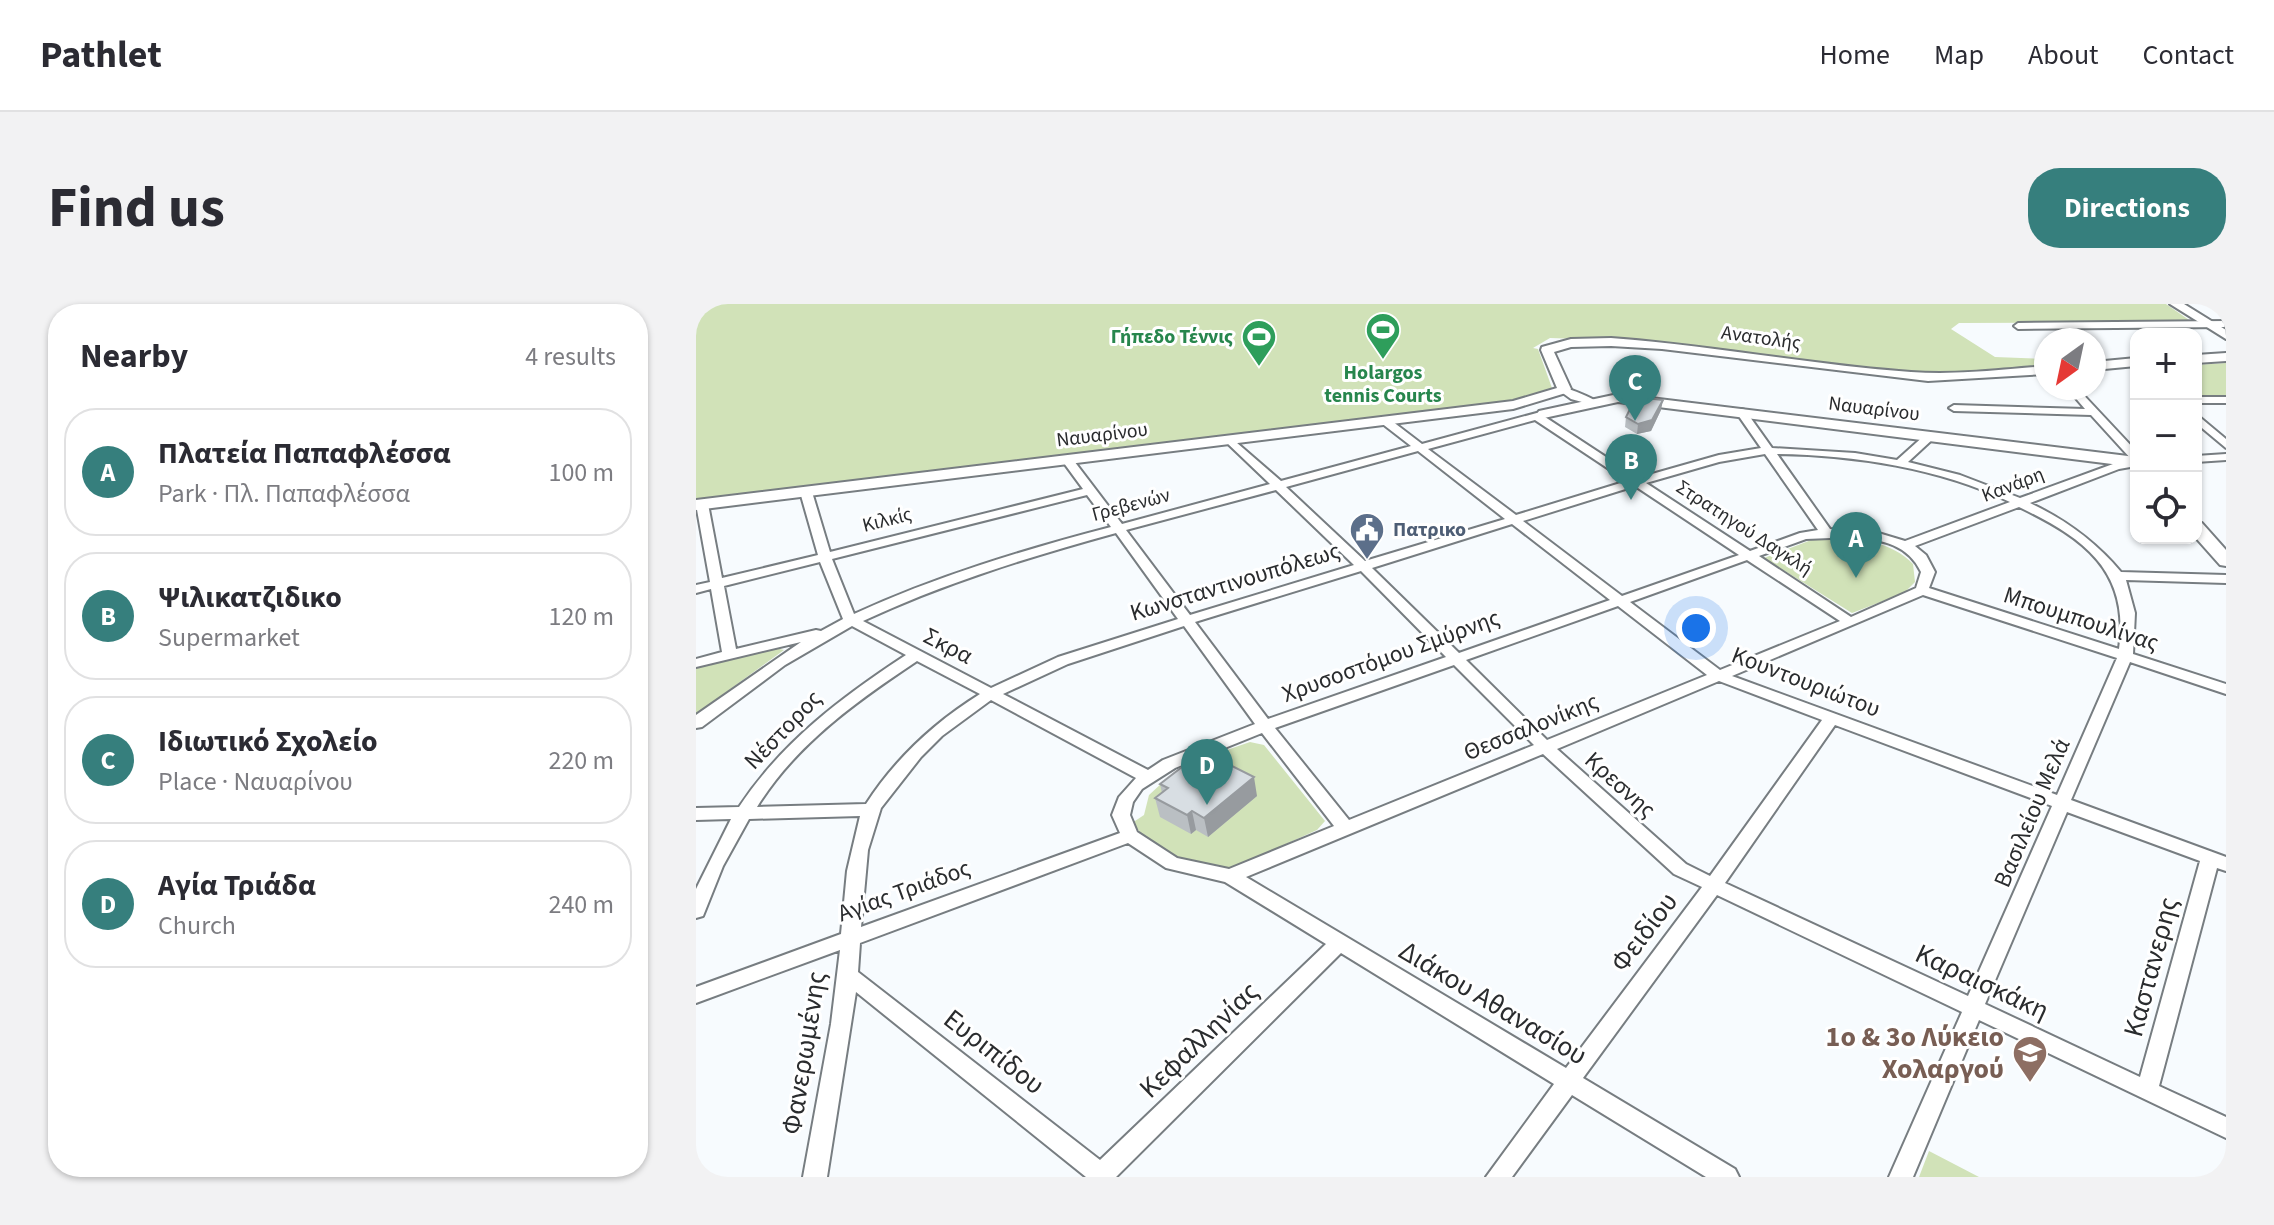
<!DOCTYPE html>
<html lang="en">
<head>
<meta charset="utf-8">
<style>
	body { margin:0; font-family:"Source Sans 3",sans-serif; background:#f2f2f3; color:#2b2b33 }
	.controls { position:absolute; right:24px; top:24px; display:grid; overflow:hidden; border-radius:16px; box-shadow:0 2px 6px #0004 }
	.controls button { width:72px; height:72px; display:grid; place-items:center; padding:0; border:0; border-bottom:2px solid #e1e1e2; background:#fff; color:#2b2b33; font:40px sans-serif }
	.compass { position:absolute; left:1338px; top:24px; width:72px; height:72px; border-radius:50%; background:#fff; box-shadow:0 2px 6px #0004; rotate:213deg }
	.you { position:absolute; left:1000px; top:324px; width:28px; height:28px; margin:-20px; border:6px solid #fff; border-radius:50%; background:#1a73e8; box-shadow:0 0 0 12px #1a73e833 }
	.badge { display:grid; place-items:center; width:52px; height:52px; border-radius:50%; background:#367f7d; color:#fff; font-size:26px; font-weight:700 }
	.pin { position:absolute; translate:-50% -66px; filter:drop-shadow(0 2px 4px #0008) }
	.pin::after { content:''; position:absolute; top:42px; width:28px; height:24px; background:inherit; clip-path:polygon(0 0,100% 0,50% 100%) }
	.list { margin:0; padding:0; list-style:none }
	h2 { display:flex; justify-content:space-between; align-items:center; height:104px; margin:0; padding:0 32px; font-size:34px }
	h2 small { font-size:26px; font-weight:400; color:#7c7c81 }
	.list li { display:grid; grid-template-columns:52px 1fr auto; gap:24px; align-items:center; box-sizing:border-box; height:128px; margin:0 16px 16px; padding:0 16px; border:2px solid #e1e1e2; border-radius:32px }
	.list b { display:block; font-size:30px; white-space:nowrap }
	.list p { margin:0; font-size:26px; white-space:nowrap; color:#7c7c81 }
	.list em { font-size:26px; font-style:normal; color:#7c7c81 }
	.icon { flex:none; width:44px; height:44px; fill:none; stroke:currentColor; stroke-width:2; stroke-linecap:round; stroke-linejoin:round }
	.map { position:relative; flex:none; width:1530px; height:873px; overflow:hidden; border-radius:32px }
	header { display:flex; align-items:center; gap:48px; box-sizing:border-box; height:112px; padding:0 40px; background:#fff; border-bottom:2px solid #e1e1e2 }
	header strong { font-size:38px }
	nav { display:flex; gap:44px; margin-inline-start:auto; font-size:28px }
	.intro { display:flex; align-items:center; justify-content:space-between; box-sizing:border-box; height:192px; padding:0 48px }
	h1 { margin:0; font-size:56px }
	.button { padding:20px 36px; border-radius:32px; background:#367f7d; color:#fff; font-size:28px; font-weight:700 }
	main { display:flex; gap:48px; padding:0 48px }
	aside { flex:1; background:#fff; border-radius:32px; box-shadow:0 2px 6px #0004 }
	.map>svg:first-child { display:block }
</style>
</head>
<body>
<header>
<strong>Pathlet</strong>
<nav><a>Home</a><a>Map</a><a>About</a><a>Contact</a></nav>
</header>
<div class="intro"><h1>Find us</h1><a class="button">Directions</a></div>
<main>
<aside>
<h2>Nearby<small>4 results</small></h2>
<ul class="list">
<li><span class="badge">A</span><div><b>Πλατεία Παπαφλέσσα</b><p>Park · Πλ. Παπαφλέσσα</p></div><em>100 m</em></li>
<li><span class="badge">B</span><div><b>Ψιλικατζιδικο</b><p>Supermarket</p></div><em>120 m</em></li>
<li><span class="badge">C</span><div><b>Ιδιωτικό Σχολείο</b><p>Place · Ναυαρίνου</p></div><em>220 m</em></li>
<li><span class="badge">D</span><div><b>Αγία Τριάδα</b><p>Church</p></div><em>240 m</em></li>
</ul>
</aside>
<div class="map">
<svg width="1530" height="873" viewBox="0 0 1530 873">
	<rect width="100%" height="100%" fill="#f7fbfe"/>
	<path fill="#d1e2b8" d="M0,0H1470L1496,18L1263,19L1255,25L1299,53L1350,55V63L1278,71H1220L911,36L854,34L837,44L842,45L856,84L819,96L0,195Z
		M1530,59V91L1500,92V61Z
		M1123,233C1155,232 1194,236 1217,260L1219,278L1208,289L1156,309L1068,254Z
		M75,343L88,346L0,410V364Z
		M554,438L568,441L629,517L621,526L535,565C498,568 458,546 436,519L448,511L453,491L466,479L529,455L528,447Z
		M1233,847L1283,873H1223Z"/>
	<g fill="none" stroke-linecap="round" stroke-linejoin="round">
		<defs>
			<path id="street" d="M1530,17V23L1322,25L1318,22L1322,19Z
				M864,83C871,83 896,94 902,98L897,101L875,95L864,87Z
				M1371,84H1381L1440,147V162L1423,165L1334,199C1370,216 1399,237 1425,268L1530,271V279L1430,276L1439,309L1437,350L1530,380V390L1434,358L1375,496L1530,553V567L1521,564L1463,782L1530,813V834L1283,716L1217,873H1193L1266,708L1021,591L887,774L1039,865L1043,873H1010L876,791L816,873H790L858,780L645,649L420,873H390L160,688L131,873H107L135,720L144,646L0,699V683L145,630L151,567L164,512L53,515L27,562L7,612L0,614V585L35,515L0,516V504L43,503C86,438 146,393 210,351L156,322L89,361L6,423L0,424V411L105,338L0,363V355L26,348L15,285L0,289V281L14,278L0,200L2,197H10L12,200L26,274L122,251L104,188L110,184L116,188L134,248L387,185L365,155L371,152L375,153L426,220L574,180L529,137V133L533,132L585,177L715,142L684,118V114H692L726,140L848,107L853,110L849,113L942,174L1023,151L1065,144L1040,108L1045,105L1049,106L1076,144L1159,149L1201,156L1230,130H1238V134L1212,158L1264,171L1324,194L1417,160L1436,156L1395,111L1258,107L1253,104L1258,101L1389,105ZM839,116L931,177L820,211L732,145ZM722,147L809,215L669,257L590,183ZM1069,150L1122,226L1104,229L1054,247L950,179L1023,158ZM1081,150C1158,151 1243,164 1314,198L1209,237L1179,228L1134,225ZM939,182L1043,251L926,292L827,217ZM580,186L658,261L494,311L430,226ZM391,191L415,223C327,246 241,272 158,310L136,255ZM1323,203C1388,234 1434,267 1423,345L1233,284L1239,268L1230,251L1219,242ZM816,220L914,296L763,349L676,264ZM420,229L482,315L362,353L295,384L167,317C248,279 333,253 420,229ZM1159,233C1187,236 1212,241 1225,268L1220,284L1155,313L1063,252L1110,235ZM1051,256L1144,317L1024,366L934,298ZM124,258L147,315L125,327L120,326L40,345L28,282ZM665,267L750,353L572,415L499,318ZM1227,291L1421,354L1361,491L1036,372ZM922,302L1011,371L851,436L770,356ZM488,322L559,420L467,456L452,466L307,390L372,360ZM221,357L284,390C239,418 199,455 170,500L61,503C100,440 161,397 221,357ZM758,361L838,441L653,516L579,424ZM1023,377L1126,416L1014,572L990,560L861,445ZM295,396L440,474L423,493L416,511L424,529L165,623L172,546L185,504L225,453L246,432ZM1139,421L1356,502L1272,692L1029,579ZM566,429L638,522L533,565L481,554L441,528L434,511L437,498L446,485L479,464ZM847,450L978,570L1006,583L870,764L550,573ZM1371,508L1504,557L1444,773L1289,700ZM432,539L470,564L529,578L630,640L404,856L162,668L164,639Z
				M1500,93H1530V99H1500Z
				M1500,110L1530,135V144L1500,119Z
				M1530,150V156L1500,158V152Z"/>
			<path id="secondary" d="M1474,0H1488L1530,26V35Z
				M915,34C1015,41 1114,61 1215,68C1260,71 1305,66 1350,62V70L1232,77L966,45L915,42L875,43L858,48L875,85L873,88L817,105L0,206V196L817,97L861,84L845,46L846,43L875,35Z
				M1530,49V57L1500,59V51Z
				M1440,54V62L1398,66V58Z
				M922,90L1440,153V163L922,98L848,114L841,110L843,107Z
				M1500,218L1506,219L1530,246V262L1524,261L1500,234Z"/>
		</defs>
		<use href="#street" stroke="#777d81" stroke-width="4"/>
		<use href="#secondary" stroke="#777d81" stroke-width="4"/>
		<use href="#street" fill="#fff" fill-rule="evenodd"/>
		<use href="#secondary" fill="#fff" fill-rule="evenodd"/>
	</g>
	<path fill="#babfc3" d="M965,106L955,127L941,130L929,123L930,113Z
		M464,480L561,492L512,533L500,526L495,530L464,513L459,494L466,489Z"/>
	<path fill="#979b9f" d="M967,96L965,106L955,127L941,130L942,120Z
		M558,473L561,492L512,533L508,514Z
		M496,507L500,526L495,530L491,511Z"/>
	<path fill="#d8dee3" stroke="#979b9f" stroke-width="2" d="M940,93L967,96L956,116L942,120L930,113Z
		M514,451L558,473L508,514L496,507L491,511L459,494L472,484L464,480L495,456L503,460Z"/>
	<defs>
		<symbol id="stadium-pin" viewBox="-11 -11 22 30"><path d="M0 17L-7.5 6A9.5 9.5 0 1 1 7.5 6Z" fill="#2e9e5b" stroke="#fff"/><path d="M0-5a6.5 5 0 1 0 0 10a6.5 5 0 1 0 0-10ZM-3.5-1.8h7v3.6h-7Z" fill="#fff"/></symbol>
		<symbol id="civic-pin" viewBox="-11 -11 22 30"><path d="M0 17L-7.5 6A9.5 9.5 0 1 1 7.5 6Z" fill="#5c6f8a" stroke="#fff"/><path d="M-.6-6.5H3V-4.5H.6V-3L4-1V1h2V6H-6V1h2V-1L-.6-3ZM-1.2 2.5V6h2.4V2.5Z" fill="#fff"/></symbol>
		<symbol id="school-pin" viewBox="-11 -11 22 30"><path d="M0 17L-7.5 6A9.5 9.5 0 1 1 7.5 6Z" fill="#8d6e63" stroke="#fff"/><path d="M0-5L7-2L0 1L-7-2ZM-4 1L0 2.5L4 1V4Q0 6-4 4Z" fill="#fff"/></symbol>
	</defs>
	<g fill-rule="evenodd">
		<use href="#stadium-pin" x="667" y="6" width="40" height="54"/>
		<use href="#stadium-pin" x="543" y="13" width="40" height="54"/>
		<use href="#civic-pin" x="651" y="206" width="40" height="54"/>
		<use href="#school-pin" x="1314" y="729" width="40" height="54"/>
	</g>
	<g text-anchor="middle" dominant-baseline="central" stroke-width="6" stroke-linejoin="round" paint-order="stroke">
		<g font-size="20" font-weight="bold" fill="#27864d" stroke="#fff" text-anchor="end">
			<text x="537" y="33">Γήπεδο Τέννις</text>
			<text x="687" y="69" text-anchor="middle">Holargos<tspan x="687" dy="23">tennis Courts</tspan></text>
		</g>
		<g font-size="20" fill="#2a2c2e" stroke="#fff">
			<text transform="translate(1065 34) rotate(8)">Ανατολής</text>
			<text transform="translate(1178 105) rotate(7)">Ναυαρίνου</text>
			<text transform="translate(406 131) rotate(-7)">Ναυαρίνου</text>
			<text transform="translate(1317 181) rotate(-21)">Κανάρη</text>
			<text transform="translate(435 201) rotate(-15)">Γρεβενών</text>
			<text transform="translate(191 216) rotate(-14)">Κιλκίς</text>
			<text transform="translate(1048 224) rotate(33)">Στρατηγού Δαγκλή</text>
		</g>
		<g font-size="20" font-weight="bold" fill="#4e5e75" stroke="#fff" text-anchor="start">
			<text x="697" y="226">Πατρικο</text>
		</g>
		<g font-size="24" fill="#2a2c2e" stroke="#fff">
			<text transform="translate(539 278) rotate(-17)">Κωνσταντινουπόλεως</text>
			<text transform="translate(1385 315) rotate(18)">Μπουμπουλίνας</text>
			<text transform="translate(252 342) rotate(27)">Σκρα</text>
			<text transform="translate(695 352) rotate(-20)">Χρυσοστόμου Σμύρνης</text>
			<text transform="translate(1110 378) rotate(21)">Κουντουριώτου</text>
			<text transform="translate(835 423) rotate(-22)">Θεσσαλονίκης</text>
			<text transform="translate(87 426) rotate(-46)">Νέστορος</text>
			<text transform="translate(924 481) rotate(42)">Κρεσνης</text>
			<text transform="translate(1336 509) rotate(-67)">Βασιλείου Μελά</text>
			<text transform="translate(208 587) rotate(-20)">Αγίας Τριάδος</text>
		</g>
		<g font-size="28" fill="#2a2c2e" stroke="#fff">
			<text transform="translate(948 628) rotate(-53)">Φειδίου</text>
			<text transform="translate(1455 663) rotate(-75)">Καστανερης</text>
			<text transform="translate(1286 678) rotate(25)">Καραισκάκη</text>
			<text transform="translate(797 699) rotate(31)">Διάκου Αθανασίου</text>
			<text transform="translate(503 736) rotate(-44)">Κεφαλληνίας</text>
			<text transform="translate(298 748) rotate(38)">Ευριπίδου</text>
			<text transform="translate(108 749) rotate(-81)">Φανερωμένης</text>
		</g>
		<g font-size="28" font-weight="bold" fill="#785e54" stroke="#fff" text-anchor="end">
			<text x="1308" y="733">1ο &amp; 3ο Λύκειο<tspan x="1308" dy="32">Χολαργού</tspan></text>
		</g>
	</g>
</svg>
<div class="controls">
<button>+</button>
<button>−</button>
<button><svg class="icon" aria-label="locate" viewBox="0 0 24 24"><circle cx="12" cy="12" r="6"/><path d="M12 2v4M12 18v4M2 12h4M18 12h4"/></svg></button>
</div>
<svg class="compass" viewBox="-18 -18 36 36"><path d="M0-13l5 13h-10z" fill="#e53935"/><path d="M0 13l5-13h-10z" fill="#7c7c81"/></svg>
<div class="you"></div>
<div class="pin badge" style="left:1160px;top:274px">A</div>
<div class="pin badge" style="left:935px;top:196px">B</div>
<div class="pin badge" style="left:939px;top:117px">C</div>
<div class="pin badge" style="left:511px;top:501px">D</div>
</div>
</main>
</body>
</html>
